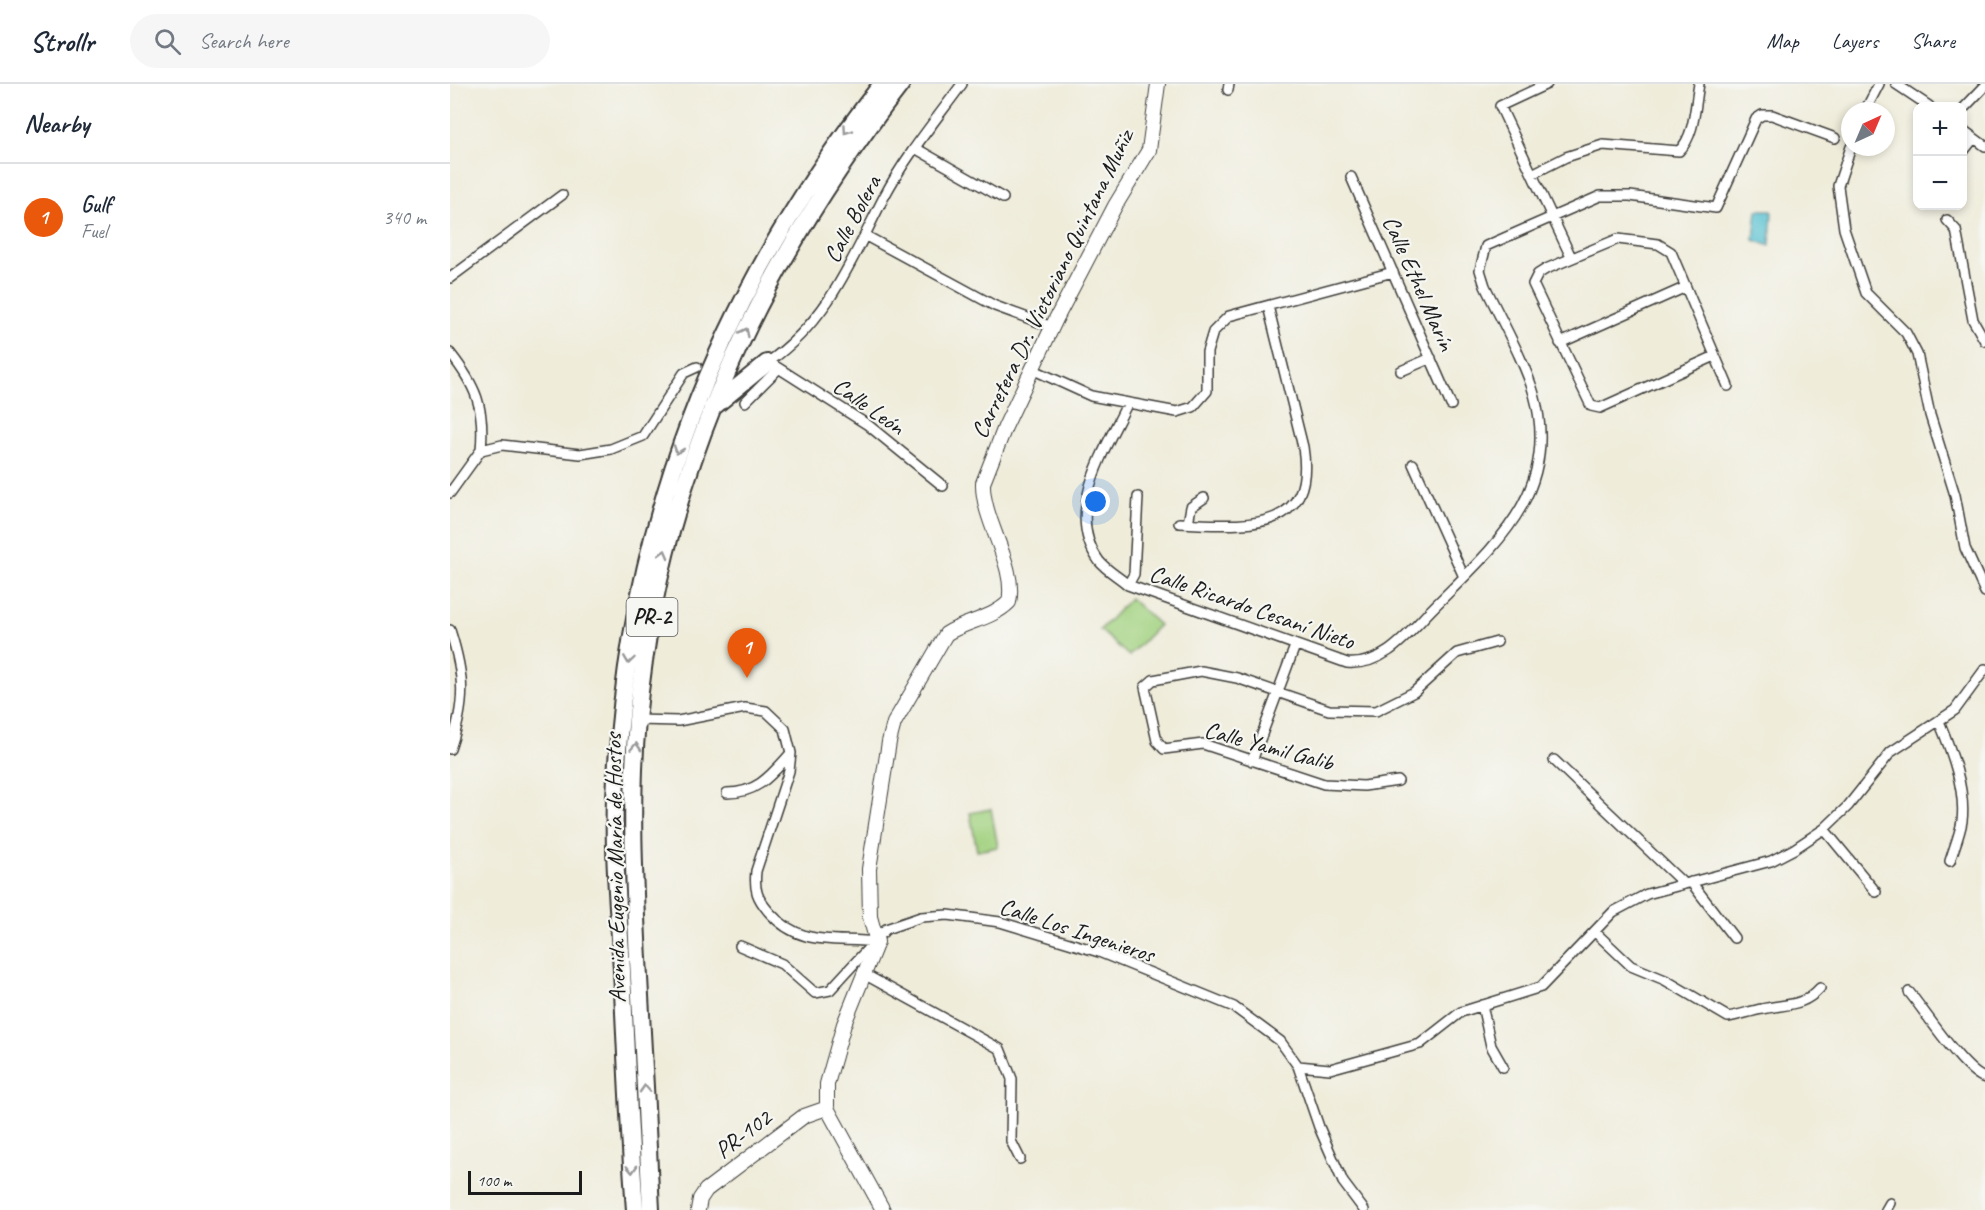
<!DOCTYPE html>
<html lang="en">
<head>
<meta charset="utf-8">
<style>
	body { margin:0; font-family:Caveat,sans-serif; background:#f6f6f7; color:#1f2937 }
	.controls { position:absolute; right:18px; top:18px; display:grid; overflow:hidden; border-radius:12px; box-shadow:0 3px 9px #0003 }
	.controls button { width:54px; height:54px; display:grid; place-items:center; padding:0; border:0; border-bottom:2px solid #e0e1e3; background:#fff; color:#1f2937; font:30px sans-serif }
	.compass { position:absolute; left:1391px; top:18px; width:54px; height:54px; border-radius:50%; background:#fff; box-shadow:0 3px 9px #0003; rotate:44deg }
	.scale { position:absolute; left:18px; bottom:15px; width:114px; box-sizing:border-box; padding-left:6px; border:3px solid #1c1c1c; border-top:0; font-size:16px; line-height:21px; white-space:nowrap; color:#1c1c1c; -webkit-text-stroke:4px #f6f6f2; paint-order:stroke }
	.you { position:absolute; left:646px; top:418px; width:21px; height:21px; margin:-15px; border:4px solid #fff; border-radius:50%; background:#1a73e8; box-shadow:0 0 0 9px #1a73e833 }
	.badge { display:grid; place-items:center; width:39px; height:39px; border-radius:50%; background:#ea580c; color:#fff; font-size:20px; font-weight:700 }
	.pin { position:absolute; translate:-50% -50px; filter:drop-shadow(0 2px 3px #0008) }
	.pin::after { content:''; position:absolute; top:32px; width:21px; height:18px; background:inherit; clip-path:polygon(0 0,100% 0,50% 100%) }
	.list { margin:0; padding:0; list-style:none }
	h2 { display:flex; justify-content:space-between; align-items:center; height:78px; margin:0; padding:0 24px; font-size:26px }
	h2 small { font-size:20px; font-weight:400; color:#747a83 }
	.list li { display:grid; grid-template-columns:39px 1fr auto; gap:18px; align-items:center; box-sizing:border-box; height:108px; padding:0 24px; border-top:2px solid #e0e1e3 }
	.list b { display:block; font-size:22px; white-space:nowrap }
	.list p { margin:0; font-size:20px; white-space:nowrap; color:#747a83 }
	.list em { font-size:20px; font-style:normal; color:#747a83 }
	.icon { flex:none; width:33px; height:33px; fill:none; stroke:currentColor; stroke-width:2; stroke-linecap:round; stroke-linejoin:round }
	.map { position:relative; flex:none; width:1535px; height:1126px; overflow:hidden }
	header { display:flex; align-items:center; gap:36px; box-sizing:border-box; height:84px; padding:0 30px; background:#fff; border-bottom:2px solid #e0e1e3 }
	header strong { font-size:28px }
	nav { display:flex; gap:33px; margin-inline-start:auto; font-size:21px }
	.search { width:420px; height:54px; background:#f6f6f7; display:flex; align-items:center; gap:15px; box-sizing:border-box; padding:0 21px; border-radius:33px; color:#747a83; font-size:22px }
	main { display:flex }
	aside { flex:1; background:#fff }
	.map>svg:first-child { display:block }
</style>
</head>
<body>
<header>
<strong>Strollr</strong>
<div class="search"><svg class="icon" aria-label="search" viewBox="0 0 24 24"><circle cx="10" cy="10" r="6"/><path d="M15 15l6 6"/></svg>Search here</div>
<nav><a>Map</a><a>Layers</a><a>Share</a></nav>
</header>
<main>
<aside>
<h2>Nearby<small></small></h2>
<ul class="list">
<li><span class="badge">1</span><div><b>Gulf</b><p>Fuel</p></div><em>340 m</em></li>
</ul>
</aside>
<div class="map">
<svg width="1535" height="1126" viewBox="0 0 1535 1126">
	<rect width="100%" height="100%" fill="#f6f6f2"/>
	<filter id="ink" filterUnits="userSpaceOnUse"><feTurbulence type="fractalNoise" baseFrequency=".0167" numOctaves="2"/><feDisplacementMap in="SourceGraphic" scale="12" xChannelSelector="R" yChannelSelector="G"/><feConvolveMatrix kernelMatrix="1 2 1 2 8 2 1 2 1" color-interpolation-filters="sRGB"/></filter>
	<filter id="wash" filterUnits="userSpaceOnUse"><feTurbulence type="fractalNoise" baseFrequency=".008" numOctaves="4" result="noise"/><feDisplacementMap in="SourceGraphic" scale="24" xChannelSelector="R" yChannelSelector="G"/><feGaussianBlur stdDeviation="1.35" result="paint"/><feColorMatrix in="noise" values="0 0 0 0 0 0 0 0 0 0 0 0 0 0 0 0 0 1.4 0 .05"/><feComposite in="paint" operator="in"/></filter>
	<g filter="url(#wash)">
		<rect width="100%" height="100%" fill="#efecda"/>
		<path fill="#a1d17f" stroke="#5e764e" stroke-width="1.5" d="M680,514L709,541L679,572L650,546Z
			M541,725L548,763L527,767L520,729Z"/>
		<path fill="#56c1d1" stroke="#396e76" stroke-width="1.5" d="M1307,126H1322L1320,162L1304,156Z"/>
	</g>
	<g filter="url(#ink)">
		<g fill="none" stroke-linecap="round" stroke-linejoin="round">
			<defs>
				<path id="street" d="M1097,0L1050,22L1121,173
					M1446,0L1479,22
					M778,6L779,0
					M1512,26L1535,2
					M1415,27L1429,0
					M1512,45L1535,62
					M1401,63L1388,102L1394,145L1416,209L1456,249L1467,270L1480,331L1505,411L1515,464L1535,508
					M465,64L553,114
					M1512,69L1524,54
					M1082,90L1116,73L1153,61L1229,67C1245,52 1245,21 1249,0
					M901,93L1001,321
					M1497,136L1506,146L1523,236L1535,257
					M416,152L545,222L602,243
					M0,194L112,111
					M1110,259L1236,203
					M0,269C26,302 35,323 31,366
					M1265,272L1150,324L1141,322L1083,200L1088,190L1096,185L1168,155L1208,160L1221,168L1278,302
					M319,278L418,341L493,402
					M317,279C379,236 401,177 434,113C455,73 485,37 512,0
					M584,286L641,312L727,328L743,323L757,307V268L763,248L779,232L943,188
					M951,287L981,274
					M295,318L328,285
					M677,320C656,365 613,428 649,477C656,486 669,493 678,501L897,579C936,582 959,548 984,523C1046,461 1111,407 1084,310C1075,278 1050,234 1035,202L1030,186L1036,162L1150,112H1180L1266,124L1306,35L1312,31H1322L1385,54
					M963,380L1014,493
					M0,409L31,366L52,361L130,370L161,365L193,352L234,289L247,283
					M729,439C789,441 867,453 853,363L818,222
					M738,439L741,423L754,414
					M678,501L684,490L688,413
					M0,546C15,593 16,618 0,665
					M187,636L228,637L295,624L316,627L335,645L341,669C321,691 308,709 277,709
					M1489,637C1501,666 1516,705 1512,737C1510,750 1504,764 1500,777
					M341,669L339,687L306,787C304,806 307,814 319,828C351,864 385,853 427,858
					M1104,676L1234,800
					M802,677L845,562
					M948,697L914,702L874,700L753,660L714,665L707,657L695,603L703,596L751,587L787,594L879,626L926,627L964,608L1007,569L1047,558
					M1374,745L1426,808
					M1241,798L1284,854
					M1145,848L1181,882L1215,896L1278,933C1290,931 1301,927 1312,925C1335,920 1353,923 1370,904
					M290,862L332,880L365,909L380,906L436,845L471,833L498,831L550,838L649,868L784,923L830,957L848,982L869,1043L893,1098L914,1126
					M414,890L550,965L562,995L561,1057L570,1075
					M1459,908C1474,926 1515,989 1535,994
					M1032,921L1041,962L1053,983
					M848,982L880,985L970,960L1011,928L1091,903L1163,828L1197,810L1321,777L1344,765L1374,745L1398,722L1441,668L1505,626L1535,585
					M1436,1126L1440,1119"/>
				<path id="secondary" d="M248,1126L250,1115L256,1106L354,1032L377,1024
					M433,1126L377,1024V1000L394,940L427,858L420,833L419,785L439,658L444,639L496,550C516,537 542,535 559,518C567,481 532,437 533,399L555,343L606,235L665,122L699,66L708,0"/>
				<path id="highway" d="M262,324L317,279
					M185,1126C179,1047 176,967 172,887C169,830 163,772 165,714C176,445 266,212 432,0
					M201,1126C197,1042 193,959 188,875C184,796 180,716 187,636C209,397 305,188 451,0"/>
			</defs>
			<use href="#street" stroke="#3c3b38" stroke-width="12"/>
			<use href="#secondary" stroke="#3c3b38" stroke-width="16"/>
			<use href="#highway" stroke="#3c3b38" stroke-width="20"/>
			<use href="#street" stroke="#fff" stroke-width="9"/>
			<use href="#secondary" stroke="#fff" stroke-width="14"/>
			<use href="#highway" stroke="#fff" stroke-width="16"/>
		</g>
		<defs><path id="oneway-chevron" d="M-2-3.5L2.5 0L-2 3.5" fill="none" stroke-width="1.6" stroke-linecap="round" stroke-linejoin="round" transform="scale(1.5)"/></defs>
		<g stroke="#999">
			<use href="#oneway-chevron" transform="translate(397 46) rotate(125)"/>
			<use href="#oneway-chevron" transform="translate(295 248) rotate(-64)"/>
			<use href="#oneway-chevron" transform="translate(228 366) rotate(109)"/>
			<use href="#oneway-chevron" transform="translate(214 470) rotate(-75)"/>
			<use href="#oneway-chevron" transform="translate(179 576) rotate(98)"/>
			<use href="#oneway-chevron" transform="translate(186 663) rotate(-87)"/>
			<use href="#oneway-chevron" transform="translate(195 1005) rotate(-93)"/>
			<use href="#oneway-chevron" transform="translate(182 1085) rotate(87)"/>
		</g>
	</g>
	<g text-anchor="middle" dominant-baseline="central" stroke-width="4.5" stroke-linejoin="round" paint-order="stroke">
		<rect fill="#f6f6f2" stroke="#5d5d5c" stroke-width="1.5" x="176.5" y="514" width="51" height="38" rx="4.5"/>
		<g font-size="22" font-weight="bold" fill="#1c1c1c">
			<text x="202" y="533">PR-2</text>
		</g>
		<g font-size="24" fill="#1c1c1c" stroke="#f6f6f2">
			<text transform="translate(402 135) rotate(-62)">Calle Bolera</text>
			<text transform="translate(969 199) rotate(66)">Calle Ethel Marín</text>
			<text transform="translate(602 200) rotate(-64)">Carretera Dr. Victoriano Quintana Muñiz</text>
			<text transform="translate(419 322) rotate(35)">Calle León</text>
			<text transform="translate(802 523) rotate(19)">Calle Ricardo Cesaní Nieto</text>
			<text transform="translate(819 662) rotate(15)">Calle Yamil Galib</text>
			<text transform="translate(165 784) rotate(-91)">Avenida Eugenio María de Hostos</text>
			<text transform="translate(627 846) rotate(18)">Calle Los Ingenieros</text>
			<text transform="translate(293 1050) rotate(-37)">PR-102</text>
		</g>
	</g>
</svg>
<div class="controls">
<button>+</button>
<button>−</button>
</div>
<svg class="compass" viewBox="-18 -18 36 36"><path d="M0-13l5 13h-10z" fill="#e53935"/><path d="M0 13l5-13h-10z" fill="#747a83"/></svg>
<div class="scale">100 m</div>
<div class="you"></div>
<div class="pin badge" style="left:297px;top:594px">1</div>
</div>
</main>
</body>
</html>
